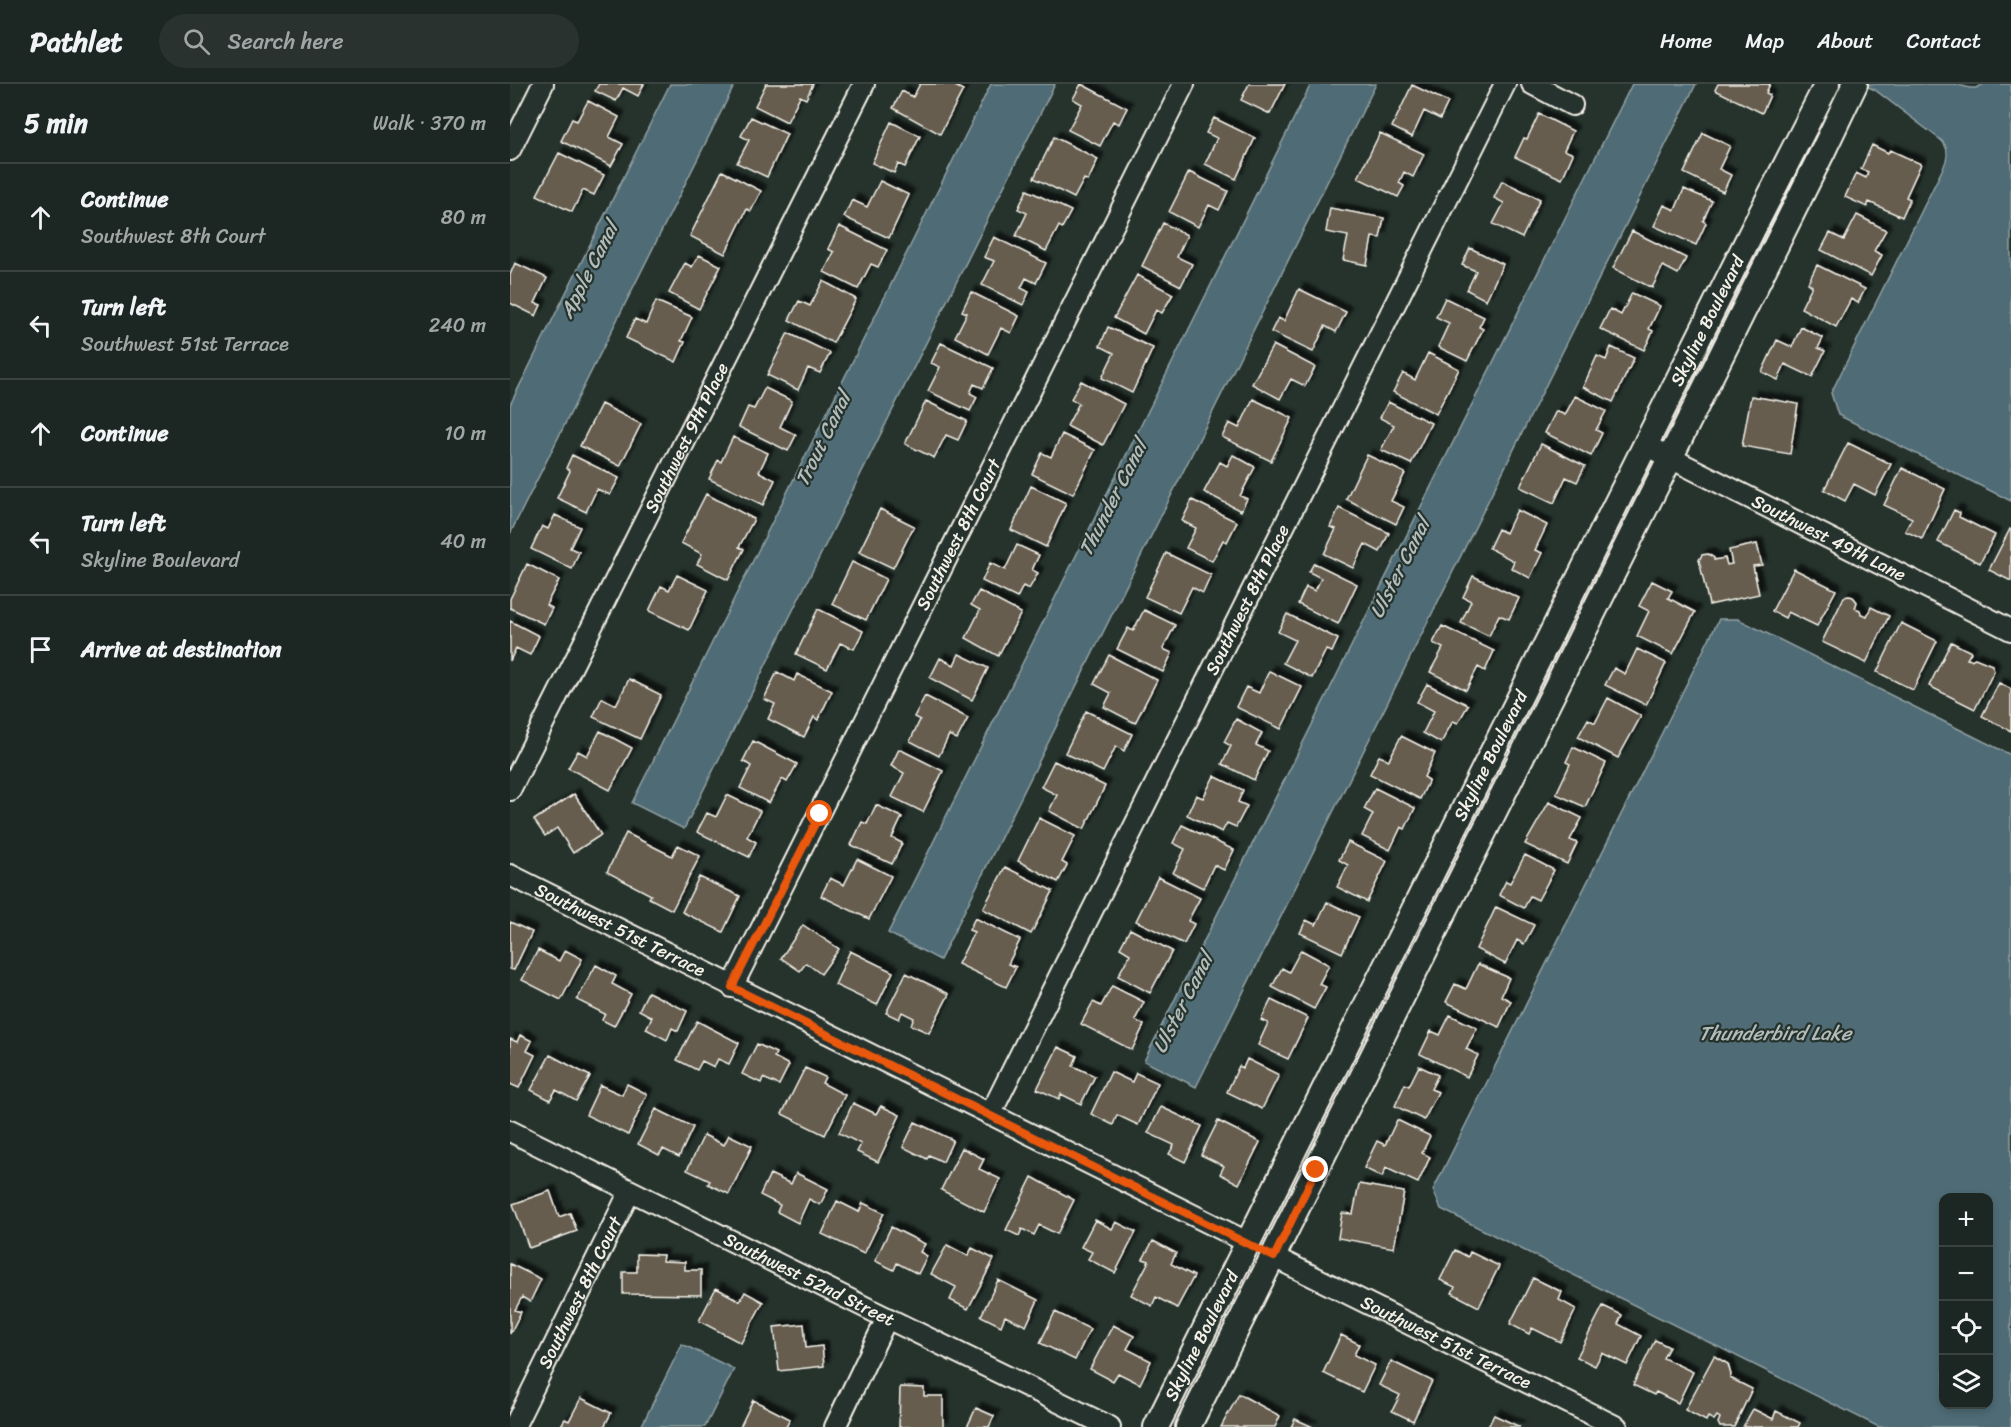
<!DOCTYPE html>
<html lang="en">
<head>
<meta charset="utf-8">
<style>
	body { margin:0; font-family:Sriracha,sans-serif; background:#29322f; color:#f1f3f6 }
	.controls { position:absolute; right:18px; bottom:18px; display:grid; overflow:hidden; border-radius:12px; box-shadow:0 3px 9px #0003 }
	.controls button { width:54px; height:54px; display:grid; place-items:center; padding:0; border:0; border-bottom:2px solid #3a4340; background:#1c2622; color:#f1f3f6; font:30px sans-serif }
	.stop { position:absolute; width:18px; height:18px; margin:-14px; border:4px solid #ea580c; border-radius:50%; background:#fff }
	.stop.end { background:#ea580c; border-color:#fff; box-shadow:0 2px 6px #0008 }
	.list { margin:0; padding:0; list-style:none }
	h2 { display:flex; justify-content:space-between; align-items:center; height:78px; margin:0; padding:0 24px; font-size:26px }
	h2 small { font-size:20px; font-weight:400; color:#a0a5a5 }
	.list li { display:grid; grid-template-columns:39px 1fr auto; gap:18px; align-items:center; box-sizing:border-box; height:108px; padding:0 24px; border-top:2px solid #3a4340 }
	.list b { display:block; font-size:22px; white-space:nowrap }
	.list p { margin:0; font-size:20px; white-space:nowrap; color:#a0a5a5 }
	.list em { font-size:20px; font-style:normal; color:#a0a5a5 }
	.icon { flex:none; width:33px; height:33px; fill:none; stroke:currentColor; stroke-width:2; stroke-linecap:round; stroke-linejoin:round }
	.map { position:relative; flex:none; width:1501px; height:1343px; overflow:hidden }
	header { display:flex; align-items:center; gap:36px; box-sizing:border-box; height:84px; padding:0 30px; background:#1c2622; border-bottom:2px solid #3a4340 }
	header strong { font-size:28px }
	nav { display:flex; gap:33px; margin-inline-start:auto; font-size:21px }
	.search { width:420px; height:54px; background:#29322f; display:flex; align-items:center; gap:15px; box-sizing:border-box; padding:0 21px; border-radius:33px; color:#a0a5a5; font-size:22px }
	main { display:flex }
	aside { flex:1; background:#1c2622 }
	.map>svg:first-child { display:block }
</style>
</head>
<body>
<header>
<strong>Pathlet</strong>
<div class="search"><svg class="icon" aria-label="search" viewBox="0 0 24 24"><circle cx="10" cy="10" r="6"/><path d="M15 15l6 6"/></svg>Search here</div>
<nav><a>Home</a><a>Map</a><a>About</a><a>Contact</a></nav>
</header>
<main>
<aside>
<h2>5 min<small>Walk · 370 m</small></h2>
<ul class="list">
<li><svg class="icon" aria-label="ahead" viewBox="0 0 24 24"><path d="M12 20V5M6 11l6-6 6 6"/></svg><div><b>Continue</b><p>Southwest 8th Court</p></div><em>80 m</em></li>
<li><svg class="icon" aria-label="left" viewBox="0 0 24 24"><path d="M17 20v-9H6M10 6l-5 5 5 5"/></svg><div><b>Turn left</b><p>Southwest 51st Terrace</p></div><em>240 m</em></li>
<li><svg class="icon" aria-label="ahead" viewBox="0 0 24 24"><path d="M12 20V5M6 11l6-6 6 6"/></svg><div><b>Continue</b></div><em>10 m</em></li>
<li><svg class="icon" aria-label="left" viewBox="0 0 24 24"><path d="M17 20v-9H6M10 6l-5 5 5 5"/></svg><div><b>Turn left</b><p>Skyline Boulevard</p></div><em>40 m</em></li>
<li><svg class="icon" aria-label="arrive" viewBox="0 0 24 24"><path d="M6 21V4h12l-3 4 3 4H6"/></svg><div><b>Arrive at destination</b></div></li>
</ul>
</aside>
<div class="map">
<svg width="1501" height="1343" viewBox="0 0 1501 1343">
	<defs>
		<filter id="shadow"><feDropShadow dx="5.5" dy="-5.5" stdDeviation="1.5" flood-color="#0009"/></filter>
	</defs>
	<rect width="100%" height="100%" fill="#26332d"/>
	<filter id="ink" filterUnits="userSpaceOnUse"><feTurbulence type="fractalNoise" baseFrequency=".0167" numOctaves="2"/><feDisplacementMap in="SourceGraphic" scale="12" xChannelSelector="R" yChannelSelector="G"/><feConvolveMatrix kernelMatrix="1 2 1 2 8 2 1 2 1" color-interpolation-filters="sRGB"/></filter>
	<g filter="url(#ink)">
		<path fill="#506c76" stroke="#92a1a4" stroke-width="1.5" fill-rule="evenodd" d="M160,0H225L0,450V321Z
			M481,0H545L174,745L122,719Z
			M801,0H866L430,876L378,849Z
			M1122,0H1186L686,1003L634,977Z
			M1352,0H1445L1460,4H1466L1474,0H1501V417L1328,331L1321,309L1434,82C1438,73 1439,65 1432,57L1365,6Z
			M1209,535H1228L1501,671V1343H1369L931,1125L923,1106ZM1434,1114H1478V1320H1434Z
			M172,1260L224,1285L195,1343H131Z"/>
		<path fill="#665d50" stroke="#f4f1e8" stroke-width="1.5" filter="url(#shadow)" d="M89,0H134L128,12L113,4L106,17L85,7Z
			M256,0H303L296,15L290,12L277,38L245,22Z
			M410,0H441L453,6L430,50L383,24L392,7L403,13Z
			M571,0L617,24L609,40L603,37L590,62L558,46L572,20L563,15Z
			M739,0H775L760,30L731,16Z
			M1208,0H1260L1256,9L1260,11L1252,29L1205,6Z
			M902,1L938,18L930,35L914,27L902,53L882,43Z
			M78,17L109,33L99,53L113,60L101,82L51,57L62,35L67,37Z
			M1029,30L1063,47L1054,66L1063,70L1052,95L1005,73L1014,54L1017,55Z
			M241,33L277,50L257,93L227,79L239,56L231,52Z
			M704,34L745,54L726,95L695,80L707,54L696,49Z
			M381,38L410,52L395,83L388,80L384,89L362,79Z
			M870,49L914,70L903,93L894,88L889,99L894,102L888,113L848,94Z
			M1193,49L1220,62L1209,85L1221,91L1213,108L1174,89Z
			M544,53L588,75L578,97L574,95L564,114L524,94Z
			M1362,61L1378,69L1380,66L1411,80L1396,113L1400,115L1392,133L1359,118L1357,123L1335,113L1346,89L1356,94L1358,88L1351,85Z
			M49,69L94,91L84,111L73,106L62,128L27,111Z
			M212,87L251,107L241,127L237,125L215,170L180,152Z
			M679,88L718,107L709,126L699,121L688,143L659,128Z
			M370,97L399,111L379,154L334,133L342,116L357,123Z
			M992,97L1030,115L1012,154L983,140L994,119L984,114Z
			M1174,105L1202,117L1193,137L1196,139L1186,161L1144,142L1154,121L1165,126Z
			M517,106L561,127L552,144L549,142L536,167L506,152L517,129L508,125Z
			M820,124L874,134L870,154L862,153L857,181L833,176L838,152L816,148Z
			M1347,131L1376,146L1364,167L1372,171L1361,192L1311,166L1320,149L1334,156Z
			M653,139L677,151L667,173L682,180L671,202L632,182Z
			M329,142L377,166L368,183L361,180L348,205L314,188L324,168L318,165Z
			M1122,147L1176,174L1168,190L1153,182L1142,204L1103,184Z
			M484,153L536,179L526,199L516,194L511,204L519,208L513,221L472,201L484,177L474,173Z
			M960,164L993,180L976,216L957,206L966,187L952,181Z
			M189,171L211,182L189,225L159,209L175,179L182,183Z
			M5,179L37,194L25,219L31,221L26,232L0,219V191Z
			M1307,181L1355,205L1348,219L1341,215L1326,243L1291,224L1302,202L1298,199Z
			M627,191L663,210L652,229L646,226L634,250L604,234Z
			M313,197L346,215L323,259L279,236L289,217L300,222Z
			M789,205L836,228L826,248L815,242L803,268L761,248L768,234L774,237Z
			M461,208L509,232L501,249L491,244L478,270L445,253L457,229L452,227Z
			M1122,209L1150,222L1139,245L1143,247L1134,266L1090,245L1100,225L1111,231Z
			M935,214L974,233L969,243L973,245L957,277L928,263L939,239L926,233Z
			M146,217L182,233L171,257L175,258L166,278L116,254L125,235L136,240Z
			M598,243L643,264L622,309L592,294L604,269L590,262Z
			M1291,243L1313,254L1308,264L1315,267L1302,293L1275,280L1268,296L1252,288L1267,256L1282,263Z
			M278,249L320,269L310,289L298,284L288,306L257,291Z
			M431,259L483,284L473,304L464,300L460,309L467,313L460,327L418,307L430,283L421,279Z
			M763,261L805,283L795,302L781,295L770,315L742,300Z
			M1101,263L1124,274L1103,318L1073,303L1087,272L1096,276Z
			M918,269L949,285L926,330L883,308L893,289L905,296Z
			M571,297L614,320L593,361L557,342L569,319L561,315Z
			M255,304L282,317L270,343L286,351L278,367L229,343L238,323L244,325Z
			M1065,312L1096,327L1086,346L1092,349L1081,372L1035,349L1046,327L1055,331Z
			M1241,312L1288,320L1280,370L1232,362Z
			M743,315L782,334L761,377L712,353L719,339L729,344Z
			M416,317L457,337L448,356L436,351L424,374L395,360Z
			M878,318L921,339L901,380L871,366L884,341L870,334Z
			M91,320L131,340L110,382L70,362Z
			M552,350L585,366L563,410L522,390L532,369L541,373Z
			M223,353L258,369L249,388L265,396L253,421L199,395L208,376L211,378Z
			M1338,359L1381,380L1365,411L1344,400L1335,417L1314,406Z
			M1031,360L1075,382L1067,398L1056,393L1044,419L1010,403Z
			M62,371L109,394L100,411L87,405L76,428L47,414L60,387L56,384Z
			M723,371L745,383L730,412L737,415L731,427L694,408L710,378L717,382Z
			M857,371L895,389L881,417L894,423L886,440L836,415Z
			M1392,384L1435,405L1412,455L1395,447L1402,434L1374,421Z
			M521,402L556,419L536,463L501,446Z
			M196,410L244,435L229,463L234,465L218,496L187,480L192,470L171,459Z
			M682,416L727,438L717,458L713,456L702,477L676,464L686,444L672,437Z
			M829,424L879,449L870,468L855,460L843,484L814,470L826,445L820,443Z
			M370,425L404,442L383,484L349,468Z
			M1007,426L1037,441L1025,466L1032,469L1020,494L1001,484L1004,477L979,464L988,445L996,449Z
			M1444,426L1450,429L1449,433L1485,451L1470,479L1428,458Z
			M45,431L70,443L60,464L69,468L62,485L21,465L32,442L38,445Z
			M1500,445L1501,446V497L1479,486Z
			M1247,460L1252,481L1243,482L1249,510L1199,521L1189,476L1192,471L1198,470L1204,474V476L1215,474L1217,481L1222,480L1219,466Z
			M507,461L529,471L522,486L528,489L519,505L513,502L507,514L472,497L480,479L495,486Z
			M656,469L701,491L693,509L682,503L669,529L635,513Z
			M342,478L376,495L356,536L322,520Z
			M804,479L847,500L828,540L788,520L796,503L805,507L811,494L799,488Z
			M17,480L49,496L36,521L42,524L34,540L0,524V515Z
			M1284,485L1326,506L1307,542L1278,528L1275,534L1262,527Z
			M167,491L198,506L179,546L139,527L151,502L159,506Z
			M963,492L1009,514L999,535L989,531L979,552L951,539L961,517L953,513Z
			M1142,497L1162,507L1158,514L1185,528L1163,570L1127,552L1139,527L1129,522Z
			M469,507L511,529L488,572L456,554L470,526L461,521Z
			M1339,512L1343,513L1347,518L1345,524L1350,526L1351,530L1357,532L1361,523L1379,532L1356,579L1312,558L1334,513Z
			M308,525L353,547L344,565L330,559L317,585L286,570Z
			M634,526L665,541L653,565L662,569L653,588L607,565L618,544L623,547Z
			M777,530L828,555L822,568L816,566L802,594L773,579L785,556L768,548Z
			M0,537L29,552L20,571L6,564L0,577Z
			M1391,539L1427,557L1403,606L1367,588Z
			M932,542L984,567L975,587L968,583L956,606L920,588L933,564L923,559Z
			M1441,558L1461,568L1457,575L1461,576L1465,574L1482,581L1484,587L1465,625L1419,602Z
			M1127,565L1156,579L1136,621L1095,601L1104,584L1115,590Z
			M449,570L478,584L462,616L420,594L430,574L444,581Z
			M599,571L647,596L625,639L594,623L601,609L584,600Z
			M759,587L792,603L771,645L726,623L736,603L749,609Z
			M267,588L284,597L287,590L322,607L308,636L304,633L294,653L258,635L265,620L254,615Z
			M119,595L151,611L130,655L83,633L92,614L106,621Z
			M1489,599L1501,605V647L1472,632Z
			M917,600L958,621L948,639L943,637L931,659L913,649L924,627L907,618Z
			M415,612L458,634L447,655L439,651L429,672L400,657L410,636L404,633Z
			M1098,614L1131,632L1108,674L1068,653L1078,635L1085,639Z
			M576,627L622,650L614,667L606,662L593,688L555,669Z
			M726,635L752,649L746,661L758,667L744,696L712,680L721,662L714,658Z
			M90,647L122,664L100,706L58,684L68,667L77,672Z
			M891,652L925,669L914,693L919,696L910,715L860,690L869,672L879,676Z
			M243,657L287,680L277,698L272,695L259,719L230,704L241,682L233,677Z
			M1063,663L1096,679L1075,723L1046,710L1060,680L1056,678Z
			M389,665L433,687L413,728L382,713L394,689L381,682Z
			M544,677L595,702L574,745L539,727L547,711L531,703Z
			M704,692L733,706L728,718L737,722L726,743L717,739L712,748L677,731L686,711L693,714Z
			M865,704L905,724L895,745L891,743L880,766L852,752L863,730L854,725Z
			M64,710L91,751L63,769L47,744L35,752L24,736Z
			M217,711L250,727L237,753L246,758L239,773L187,748L197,729L206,733Z
			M1039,718L1072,734L1060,756L1067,759L1057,780L1015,760Z
			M366,721L392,733L382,754L392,759L382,780L341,761L352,738L357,740Z
			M529,734L565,752L552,778L557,781L548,798L508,777Z
			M672,741L724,766L714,786L704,781L693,804L663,789L675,765L663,759Z
			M116,749L162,772L168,761L190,772L162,826L139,814L141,811L97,788Z
			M838,758L877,777L857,818L827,803L838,781L829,776Z
			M1015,771L1044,786L1028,816L1020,812L1014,824L989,811L996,797L1000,799Z
			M347,775L381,792L359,835L311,812L320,794L334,801Z
			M495,783L543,807L521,850L473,825Z
			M189,793L230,812L213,848L172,828Z
			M648,793L690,814L678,837L684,840L674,860L626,837Z
			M817,818L849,833L832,869L790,849L796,836L806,841Z
			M986,823L1024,841L1014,860L1007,856L995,880L966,865Z
			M465,834L510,856L498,880L506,883L496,903L448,880L464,848L459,846Z
			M0,838L22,848L4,886L0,885Z
			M293,841L329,865L311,890L296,879L290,887L271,874Z
			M620,845L662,867L640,909L608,892L620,870L610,864Z
			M28,866L49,877L55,866L72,875L51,916L12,896Z
			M791,866L819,881L809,900L816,903L804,925L762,903L772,884L779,888Z
			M340,867L383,888L367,921L325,901Z
			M968,880L999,894L991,912L1001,917L989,943L936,918L945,900L956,905Z
			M86,881L106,892L102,900L121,910L104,942L92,936L95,930L67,916Z
			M396,889L439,910L419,949L401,941L404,934L392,928L389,935L376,929Z
			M602,902L634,918L625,936L634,941L622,966L571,940L583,918L591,922Z
			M138,908L177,927L168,947L162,944L157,956L136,945L142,933L129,926Z
			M761,916L798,934L778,975L748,961L758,939L751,936Z
			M940,931L967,944L956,965L968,971L957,993L910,970L921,947L930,951Z
			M187,937L229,959L219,980L208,975L204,983L192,977L187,986L167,976Z
			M10,951L22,957L17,967L25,971L9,1004L0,1000V955L7,958Z
			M247,960L266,969L264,973L279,981L269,1001L253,994L251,999L232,990Z
			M548,963L567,972L563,982L585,992L571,1020L551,1010L549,1015L527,1005Z
			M40,971L80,992L66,1017L46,1006L40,1016L21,1006Z
			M737,975L769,991L752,1025L717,1008L729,982L733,984Z
			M909,982L928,991L921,1005L928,1008L914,1036L885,1022L895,1000L899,1002Z
			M295,984L315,993L312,999L335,1011L315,1051L272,1030Z
			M601,988L622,998L626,989L648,999L628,1041L607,1031L603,1041L581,1030Z
			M117,1000L137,1010L118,1051L76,1031L90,1001L112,1011Z
			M343,1019L366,1030L371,1022L390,1031L368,1078L347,1068L351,1060L329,1049Z
			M651,1023L692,1042L675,1078L659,1070L664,1061L638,1049Z
			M146,1025L183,1043L169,1073L153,1065L149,1071L128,1060Z
			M887,1036L920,1052L912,1069L920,1073L908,1099L876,1084L872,1093L854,1084L867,1057L875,1061Z
			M708,1037L750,1058L729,1100L710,1090L714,1082L691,1071Z
			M405,1038L443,1056L433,1078L419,1071L417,1075L393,1063Z
			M194,1051L214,1061L219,1051L242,1062L219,1110L198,1100L200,1097L177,1086Z
			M452,1064L474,1075L469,1085L490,1095L474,1128L431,1106Z
			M286,1089L318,1105L310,1121L299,1115L288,1139L267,1128L270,1121L250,1111L260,1090L281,1100Z
			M522,1093L564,1116L547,1150L529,1141L524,1151L512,1145L509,1152L496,1146Z
			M849,1100L894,1108L884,1164L828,1154L832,1129L843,1130Z
			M40,1107L49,1133L60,1129L67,1147L19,1164L3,1120Z
			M327,1117L349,1128L353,1119L374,1129L354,1170L312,1150Z
			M585,1136L602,1145L606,1138L626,1148L605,1189L578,1175L582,1168L571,1163Z
			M381,1143L415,1160L410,1168L417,1172L408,1190L387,1179L384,1186L365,1177Z
			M643,1157L666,1169L661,1180L684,1192L667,1224L646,1213L642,1222L621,1211L639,1177L633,1175Z
			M437,1161L458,1172L462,1164L484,1175L458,1225L440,1216L446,1203L421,1190Z
			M945,1166L958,1173L960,1168L989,1182L969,1223L942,1209L945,1203L930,1196Z
			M127,1170L153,1171L152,1177L175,1178V1186H191V1211L113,1210V1188H127Z
			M0,1180L31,1195L20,1218L12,1213L5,1226L11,1228L0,1250Z
			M1023,1194L1052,1208L1049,1216L1066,1225L1050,1258L1022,1244L1019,1250L1000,1240Z
			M488,1196L528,1216L516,1242L495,1232L491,1242L471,1232Z
			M206,1204L230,1217L235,1208L253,1218L231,1259L189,1237Z
			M1093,1222L1112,1231L1108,1240L1131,1252L1117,1281L1092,1269L1085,1282L1067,1273Z
			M545,1228L580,1245L565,1276L530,1259Z
			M294,1240L296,1264L312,1262L314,1282L269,1287L264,1243Z
			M603,1241L624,1252L617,1265L641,1277L630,1300L608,1289L603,1297L580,1285Z
			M831,1251L849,1260L844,1271L865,1281L852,1308L813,1289Z
			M1145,1256L1159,1263L1153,1274L1183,1288L1168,1319L1146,1308L1144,1311L1123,1301Z
			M1204,1272L1218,1280L1221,1291L1220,1294L1242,1305L1224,1343H1210L1208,1339L1210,1334L1207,1332L1204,1336L1198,1333L1196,1337L1175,1326Z
			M881,1277L922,1297L903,1337L882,1327L890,1311L869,1301Z
			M390,1303L414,1304V1312H433V1343H389Z
			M729,1310L770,1332L765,1343H711Z
			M71,1314L101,1329L94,1343H50L55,1335L59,1337Z
			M243,1316L280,1335L276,1343H230Z
			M466,1324L484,1332L479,1343H457Z
			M1243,1325L1263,1335L1266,1327L1290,1339L1288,1343H1233Z
			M984,1331L1010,1343H978Z
			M785,1335L803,1343H781Z"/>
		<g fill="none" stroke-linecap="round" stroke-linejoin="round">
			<defs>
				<g id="minor">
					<path d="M1022,0L1062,21"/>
					<path d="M0,66L33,0"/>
					<path id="s1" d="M1135,361L1501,546"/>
					<path id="s2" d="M0,706L354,0"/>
					<path id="s3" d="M0,791L737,1158"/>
					<path id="s4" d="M222,903L674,0"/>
					<path id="s5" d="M480,1031L995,0"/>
					<path id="s6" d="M0,1047L377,1234L600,1343"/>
					<path id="s7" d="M764,1173L1107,1343"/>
					<path id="s8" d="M4,1343L120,1107"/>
					<path d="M325,1343L377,1234"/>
				</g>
				<g id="tertiary">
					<path id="s9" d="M646,1343L1242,147L1317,0"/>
					<path d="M678,1343L1313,67L1345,0"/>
				</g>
			</defs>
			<use href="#minor" stroke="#f4f1e8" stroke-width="24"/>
			<use href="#tertiary" stroke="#f4f1e8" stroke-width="28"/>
			<use href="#minor" stroke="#26332d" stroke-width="20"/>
			<use href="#tertiary" stroke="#26332d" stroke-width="24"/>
		</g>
	</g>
	<g fill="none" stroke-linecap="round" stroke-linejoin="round" filter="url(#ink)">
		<path stroke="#ea580c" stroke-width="8" d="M310,730L222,903L764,1173L806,1086"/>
	</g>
	<g text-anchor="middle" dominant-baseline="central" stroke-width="4.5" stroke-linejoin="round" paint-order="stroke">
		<g font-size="18" fill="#f4f1e8" stroke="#26332d">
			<text stroke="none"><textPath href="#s9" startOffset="1236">Skyline Boulevard</textPath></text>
			<text stroke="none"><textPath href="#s2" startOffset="394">Southwest 9th Place</textPath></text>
			<text stroke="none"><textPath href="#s4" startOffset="506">Southwest 8th Court</textPath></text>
			<text stroke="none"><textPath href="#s1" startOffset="206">Southwest 49th Lane</textPath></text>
			<text stroke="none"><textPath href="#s5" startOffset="576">Southwest 8th Place</textPath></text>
			<text stroke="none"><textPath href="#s9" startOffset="750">Skyline Boulevard</textPath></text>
			<text stroke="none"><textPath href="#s3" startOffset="123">Southwest 51st Terrace</textPath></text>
			<text stroke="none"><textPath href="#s6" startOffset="334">Southwest 52nd Street</textPath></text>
			<text stroke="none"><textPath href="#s8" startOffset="150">Southwest 8th Court</textPath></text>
			<text stroke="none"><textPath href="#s9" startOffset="102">Skyline Boulevard</textPath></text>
			<text stroke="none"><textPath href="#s7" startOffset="192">Southwest 51st Terrace</textPath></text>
		</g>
		<g font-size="20" font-style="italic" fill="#b2bcba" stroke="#26332d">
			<text transform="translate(79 186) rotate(-63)">Apple Canal</text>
			<text transform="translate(313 355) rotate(-64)">Trout Canal</text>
			<text transform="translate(603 414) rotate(-63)">Thunder Canal</text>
			<text transform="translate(890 484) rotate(-63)">Ulster Canal</text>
			<text transform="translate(673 919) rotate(-63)">Ulster Canal</text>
			<text x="1265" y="949">Thunderbird Lake</text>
		</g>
	</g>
</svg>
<div class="controls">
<button>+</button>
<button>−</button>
<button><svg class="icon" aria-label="locate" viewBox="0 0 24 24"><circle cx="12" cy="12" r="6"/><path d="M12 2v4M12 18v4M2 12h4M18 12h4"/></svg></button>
<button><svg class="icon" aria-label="layers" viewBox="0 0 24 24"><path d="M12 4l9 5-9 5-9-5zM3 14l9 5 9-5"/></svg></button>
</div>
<div class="stop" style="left:310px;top:730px"></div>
<div class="stop end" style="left:806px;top:1086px"></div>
</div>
</main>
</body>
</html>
